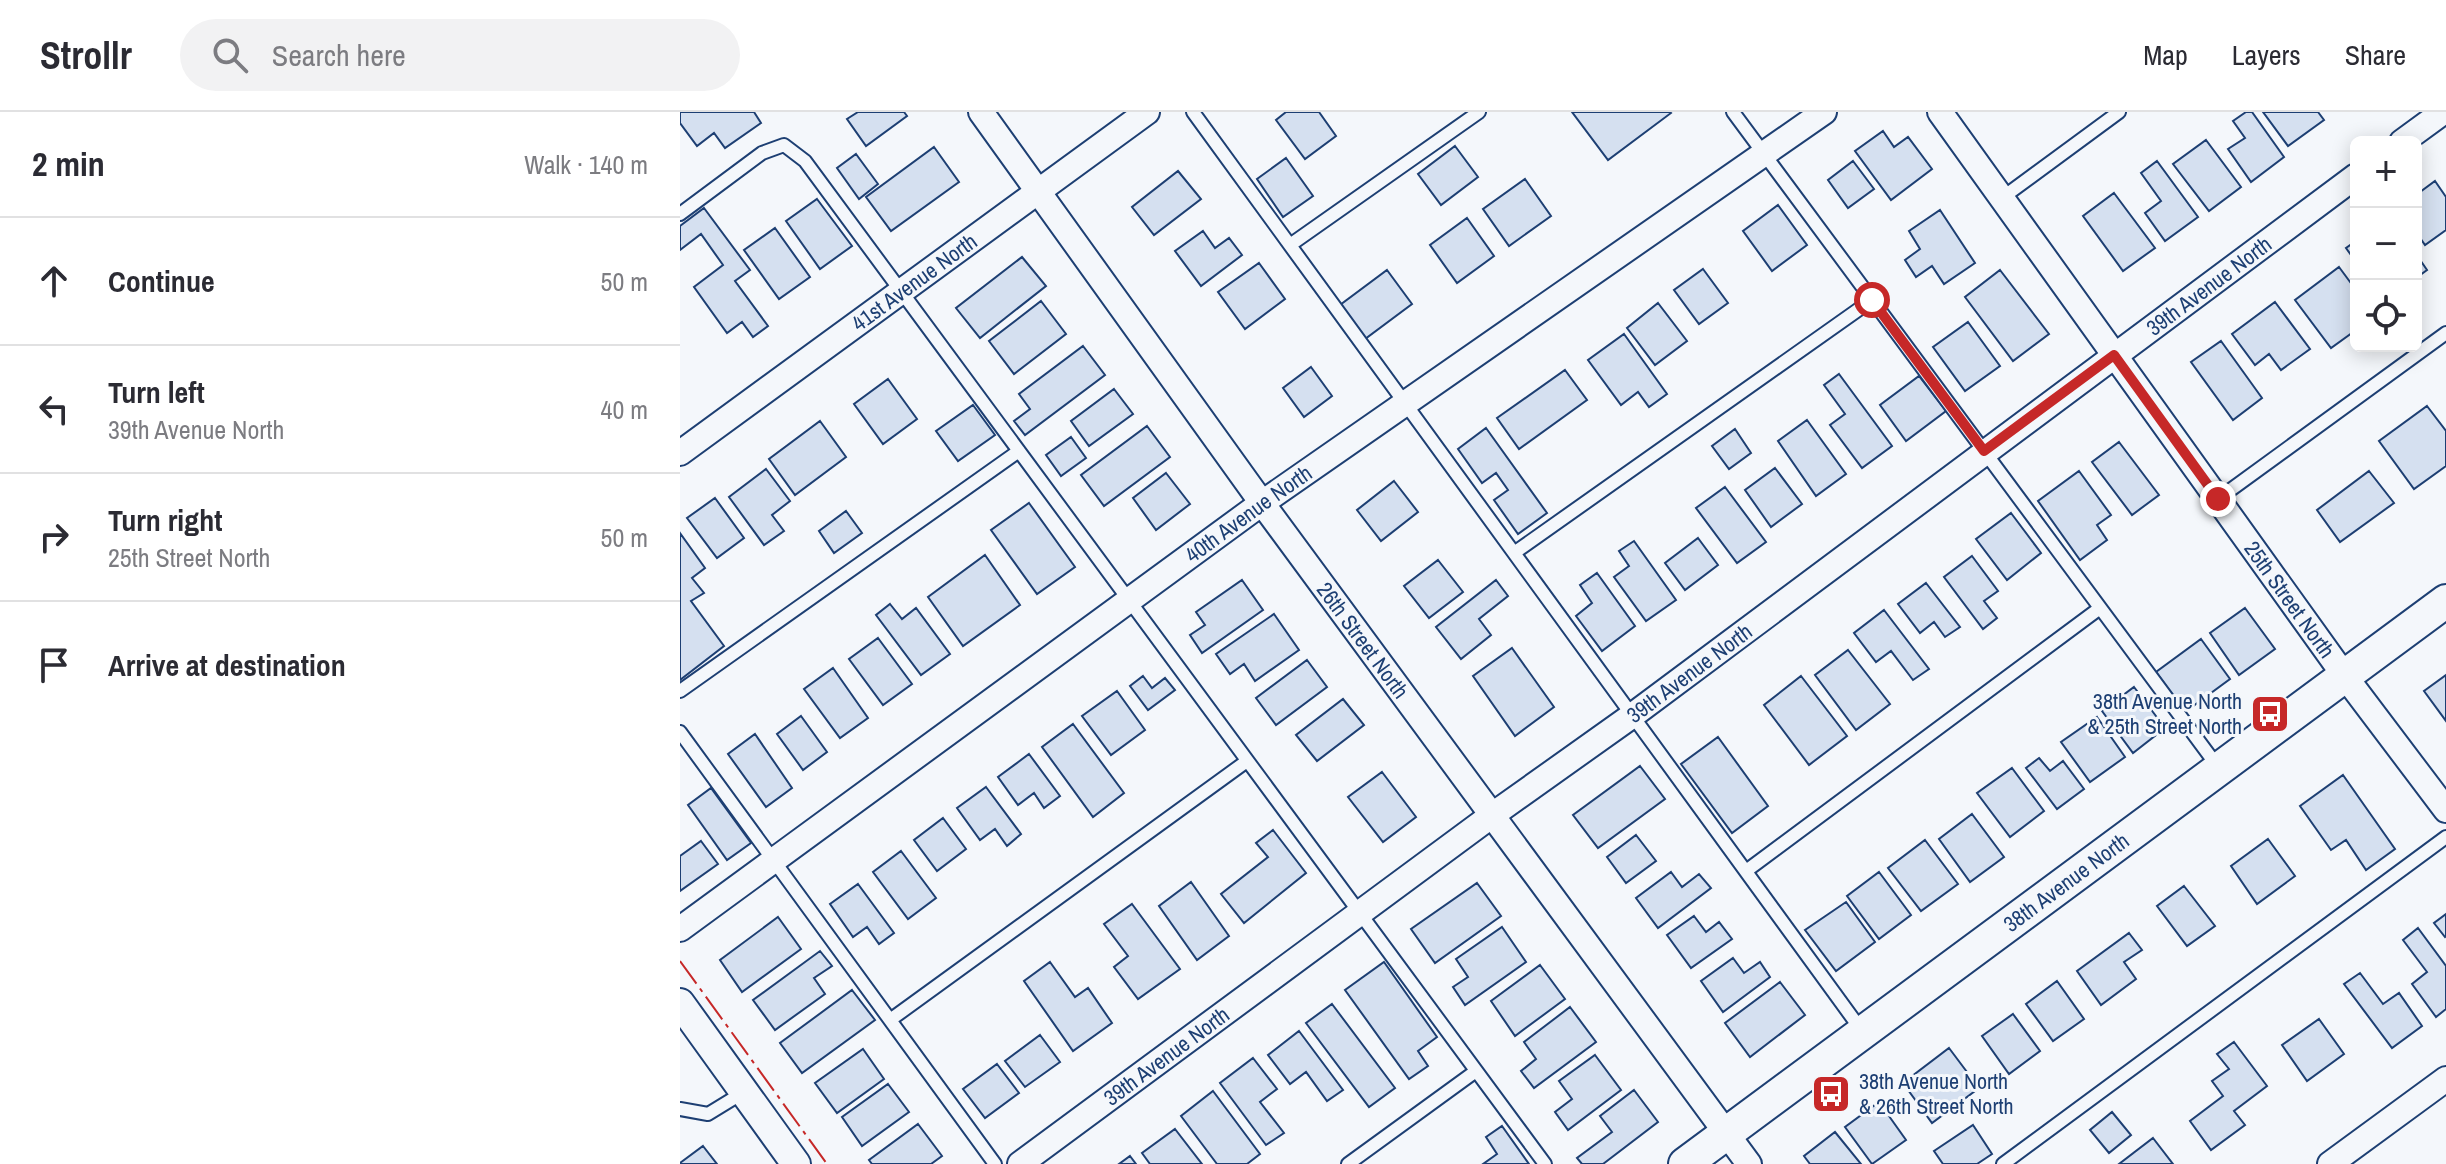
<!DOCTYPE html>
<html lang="en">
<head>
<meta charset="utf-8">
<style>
	body { margin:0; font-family:"Archivo Narrow",sans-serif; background:#f2f2f3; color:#2b2b33 }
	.controls { position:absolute; right:24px; top:24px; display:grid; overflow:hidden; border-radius:12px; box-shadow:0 4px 20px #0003 }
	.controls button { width:72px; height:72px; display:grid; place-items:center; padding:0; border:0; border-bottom:2px solid #e1e1e2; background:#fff; color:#2b2b33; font:40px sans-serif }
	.stop { position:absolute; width:24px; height:24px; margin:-18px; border:6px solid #c62828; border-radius:50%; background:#fff }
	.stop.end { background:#c62828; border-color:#fff; box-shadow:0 2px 8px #0008 }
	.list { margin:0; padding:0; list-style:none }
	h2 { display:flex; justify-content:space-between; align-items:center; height:104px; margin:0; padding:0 32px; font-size:34px }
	h2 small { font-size:26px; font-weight:400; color:#7c7c81 }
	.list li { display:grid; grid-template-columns:52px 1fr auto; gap:24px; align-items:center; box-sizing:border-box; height:128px; padding:0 32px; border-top:2px solid #e1e1e2 }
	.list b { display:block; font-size:30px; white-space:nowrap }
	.list p { margin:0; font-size:26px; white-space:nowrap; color:#7c7c81 }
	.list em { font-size:26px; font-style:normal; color:#7c7c81 }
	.icon { flex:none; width:44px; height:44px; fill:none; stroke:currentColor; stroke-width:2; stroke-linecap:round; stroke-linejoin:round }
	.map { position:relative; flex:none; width:1766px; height:1052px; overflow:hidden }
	header { display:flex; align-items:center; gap:48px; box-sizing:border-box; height:112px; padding:0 40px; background:#fff; border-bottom:2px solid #e1e1e2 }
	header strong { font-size:38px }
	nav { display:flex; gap:44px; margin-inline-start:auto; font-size:28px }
	.search { width:560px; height:72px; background:#f2f2f3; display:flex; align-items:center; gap:20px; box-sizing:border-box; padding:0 28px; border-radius:44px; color:#7c7c81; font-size:30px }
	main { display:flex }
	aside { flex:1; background:#fff }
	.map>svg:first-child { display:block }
</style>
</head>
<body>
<header>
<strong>Strollr</strong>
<div class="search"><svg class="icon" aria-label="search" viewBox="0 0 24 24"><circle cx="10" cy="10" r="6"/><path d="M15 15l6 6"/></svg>Search here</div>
<nav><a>Map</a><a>Layers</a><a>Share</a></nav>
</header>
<main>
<aside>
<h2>2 min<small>Walk · 140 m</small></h2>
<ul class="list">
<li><svg class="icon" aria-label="ahead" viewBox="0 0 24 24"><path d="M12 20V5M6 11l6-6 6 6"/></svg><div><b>Continue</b></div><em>50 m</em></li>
<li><svg class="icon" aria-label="left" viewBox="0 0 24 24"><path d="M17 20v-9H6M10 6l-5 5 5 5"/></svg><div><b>Turn left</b><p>39th Avenue North</p></div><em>40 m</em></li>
<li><svg class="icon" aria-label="right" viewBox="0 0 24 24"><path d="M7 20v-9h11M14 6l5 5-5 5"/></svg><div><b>Turn right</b><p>25th Street North</p></div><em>50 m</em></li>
<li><svg class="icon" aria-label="arrive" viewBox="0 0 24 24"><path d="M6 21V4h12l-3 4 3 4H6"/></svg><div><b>Arrive at destination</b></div></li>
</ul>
</aside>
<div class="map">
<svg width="1766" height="1052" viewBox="0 0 1766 1052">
	<rect width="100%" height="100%" fill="#f4f7fb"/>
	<path fill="#d5e0f0" stroke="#1d3f73" stroke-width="2" d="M0,0H74L81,11L45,36L34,21L17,34L0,11Z
		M178,0H224L227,4L186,34L167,7Z
		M606,0H639L656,24L625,47L596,8Z
		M892,0H990L991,1L928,48Z
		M1566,0H1572L1604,45L1571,70L1548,37L1565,26L1553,9Z
		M1583,0H1638L1644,8L1608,34Z
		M1203,19L1214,35L1228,25L1252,57L1211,88L1175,39Z
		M1526,28L1561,75L1529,99L1493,52Z
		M775,34L798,65L761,93L738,62Z
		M254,35L279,70L211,119L186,85Z
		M176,42L198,72L179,87L157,56Z
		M606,46L633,84L603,105L577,67Z
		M1173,49L1194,77L1168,96L1148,68Z
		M1477,49L1518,105L1485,129L1465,101L1481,89L1461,61Z
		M498,59L521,87L474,123L452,95Z
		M845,67L871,104L829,134L803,97Z
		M1755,69L1766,85V118L1745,133L1736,120V83Z
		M1434,81L1475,136L1443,159L1403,104Z
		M137,87L172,134L140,157L106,109Z
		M1098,93L1127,133L1092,159L1063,119Z
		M24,96L70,158L55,169L88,214L73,225L62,210L47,221L14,175L43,153L21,122L0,138V114Z
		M1260,98L1295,151L1264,172L1252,154L1236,165L1225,148L1240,137L1229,119Z
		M787,106L814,144L777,171L750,133Z
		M95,116L130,165L99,187L64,138Z
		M523,119L535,136L549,126L562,143L521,174L495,139Z
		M1676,129V150L1666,136Z
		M1736,142L1747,158L1736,166Z
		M342,145L366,174L300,226L276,196Z
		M579,151L605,187L565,217L538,180Z
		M1659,155L1676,178V218L1651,236L1615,188Z
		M1023,157L1048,191L1019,212L994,178Z
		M707,158L732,192L685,227L660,193Z
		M1320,158L1369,222L1333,249L1285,185Z
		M361,189L386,222L334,262L309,229Z
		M1595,190L1630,237L1601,258L1589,242L1575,253L1552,222Z
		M978,191L1007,229L975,253L947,216Z
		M1288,210L1320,254L1285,279L1253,235Z
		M944,222L987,282L969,295L958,280L941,293L908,248Z
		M1541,229L1582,286L1553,308L1511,250Z
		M403,234L425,263L345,323L334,309L350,297L339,282Z
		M631,255L652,284L624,305L603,276Z
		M885,258L907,288L839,337L817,306Z
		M1159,262L1212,334L1182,356L1150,313L1165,302L1144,273Z
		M1239,264L1266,299L1226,329L1200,293Z
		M208,267L237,307L203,332L174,292Z
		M434,277L453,302L409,334L391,309Z
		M293,293L315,323L278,349L256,319Z
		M1747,294L1766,319V354L1734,377L1699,329Z
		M1127,308L1166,362L1136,384L1098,329Z
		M140,309L166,345L115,383L89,347Z
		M467,314L490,345L424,394L401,363Z
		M806,316L867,401L838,422L814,388L828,378L816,361L802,371L778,337Z
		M1055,317L1071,341L1049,357L1032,334Z
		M391,325L406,346L381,364L366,343Z
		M1439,330L1479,383L1452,403L1412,350Z
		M1095,356L1122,392L1091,415L1065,378Z
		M86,357L110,389L92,403L104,419L84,433L49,385Z
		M1399,359L1431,403L1417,413L1427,428L1400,448L1358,389Z
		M1689,359L1714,391L1660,430L1637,398Z
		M486,361L510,392L476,418L453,386Z
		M714,369L738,400L701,429L677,398Z
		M1045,375L1086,430L1057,451L1016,396Z
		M35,386L64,426L37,446L7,406Z
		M349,391L395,455L357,482L311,418Z
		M166,399L182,421L154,441L139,419Z
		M1331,401L1361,441L1327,468L1296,427Z
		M0,421L25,456L12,466L24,481L11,489L44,534L0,568Z
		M1018,426L1038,453L1005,478L985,451Z
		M954,429L996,488L966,509L934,465L949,454L939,439Z
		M305,443L340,493L283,534L248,485Z
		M1292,444L1318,479L1304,489L1317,506L1303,517L1264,465Z
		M758,448L783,480L749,506L724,474Z
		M917,461L955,514L922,539L896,504L912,491L900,473Z
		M562,468L583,498L522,541L510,523L525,513L516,500Z
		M816,468L828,484L799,507L811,523L781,547L756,515Z
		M1246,471L1280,515L1265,525L1254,510L1240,521L1218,492Z
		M210,492L222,507L236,496L270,542L241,563L196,503Z
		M1565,496L1595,537L1559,563L1530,521Z
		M1204,498L1249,557L1233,568L1211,539L1196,550L1174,521Z
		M594,502L619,538L575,569L564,552L550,562L536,542Z
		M198,526L232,572L203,593L169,547Z
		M1521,527L1550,567L1505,600L1476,560Z
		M832,536L874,595L835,624L793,564Z
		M1168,538L1210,592L1176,618L1135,563Z
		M627,548L647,575L596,613L576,586Z
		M153,556L188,606L160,626L124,577Z
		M1766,563V609L1744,579Z
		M463,564L472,576L485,566L495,578L468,598L450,574Z
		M1121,564L1167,624L1129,653L1084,593Z
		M1454,575L1485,616L1453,641L1422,599Z
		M437,579L465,618L431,643L402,604Z
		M663,587L684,613L637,649L616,623Z
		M121,604L147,640L123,658L97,622Z
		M1417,605L1445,645L1410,670L1381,630Z
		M393,612L444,681L413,705L362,635Z
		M75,622L112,676L86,695L48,642Z
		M1038,625L1088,694L1052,721L1001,652Z
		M349,642L380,684L364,696L354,681L338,693L318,665Z
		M1359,646L1370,659L1383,649L1404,677L1377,697L1346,656Z
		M960,654L985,687L918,736L893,703Z
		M1332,656L1364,699L1330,725L1297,681Z
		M702,660L736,705L703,730L668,685Z
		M1663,663L1715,737L1686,758L1666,728L1651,738L1620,694Z
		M306,675L341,722L327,734L315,717L300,728L277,696Z
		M31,676L71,731L47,748L8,693Z
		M1292,702L1324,745L1290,770L1259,727Z
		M263,706L286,737L257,759L234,728Z
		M593,718L626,761L564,811L541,782L588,745L576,731Z
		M956,723L976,749L946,771L927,745Z
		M1588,727L1615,764L1577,792L1551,754Z
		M1245,728L1278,772L1241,799L1208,756Z
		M21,729L38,752L0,779V744Z
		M221,739L256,786L228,807L193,760Z
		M991,760L1002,775L1019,762L1031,776L978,816L956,786Z
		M1199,760L1231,803L1199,827L1167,784Z
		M511,770L549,824L517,848L479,794Z
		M797,771L821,804L755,851L731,817Z
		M178,772L214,821L199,832L187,815L173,825L150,792Z
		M1504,774L1535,814L1507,834L1477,794Z
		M1166,790L1195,830L1156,859L1125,818Z
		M452,792L500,857L458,887L434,855L448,844L424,812Z
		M1766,802V824L1765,825L1754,811Z
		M1014,804L1026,820L1039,810L1052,827L1011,856L987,823Z
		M98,805L121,837L62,880L40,848Z
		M822,815L846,850L785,893L773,875L788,865L776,847Z
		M1738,816L1766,854V897L1756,905L1732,872L1747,860L1723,828Z
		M1449,821L1462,838L1444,850L1456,867L1421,893L1397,859Z
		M140,839L152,854L134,866L145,882L95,918L73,888Z
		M1053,846L1064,861L1080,850L1090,865L1043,900L1021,869Z
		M370,850L395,885L408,876L432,911L393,939L344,869Z
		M704,850L757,925L738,939L748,954L729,967L665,878Z
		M860,853L885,887L835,924L811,889Z
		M1680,861L1703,892L1719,881L1742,914L1712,936L1664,872Z
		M1377,869L1404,907L1373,929L1346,892Z
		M1100,870L1125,903L1070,945L1045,911Z
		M172,878L195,908L122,961L100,931Z
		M652,892L715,976L689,995L626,911Z
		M890,895L916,930L854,976L841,959L856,947L844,930Z
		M1333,902L1360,939L1329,962L1302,924Z
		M1639,907L1664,942L1627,969L1602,933Z
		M619,919L663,978L647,989L626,960L610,972L588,943Z
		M360,923L380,950L345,975L325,949Z
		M1554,930L1587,974L1554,999L1565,1013L1531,1038L1510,1009L1543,984L1532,969L1549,957L1537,942Z
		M1269,936L1299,976L1252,1011L1223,971Z
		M183,937L204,967L157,1001L135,971Z
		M915,943L941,978L888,1018L875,1000L892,987L879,969Z
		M573,946L597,977L580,990L604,1021L586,1033L540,971Z
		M317,952L339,981L305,1006L283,977Z
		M208,972L229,1000L182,1034L162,1005Z
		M954,978L978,1010L923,1052H902L897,1046L932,1020L920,1004Z
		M533,979L580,1042L567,1052H537L501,1004Z
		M1199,990L1226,1028L1192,1052L1165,1015Z
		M1432,1000L1451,1023L1429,1041L1410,1018Z
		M238,1012L262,1044L251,1052H192L189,1048Z
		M1293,1013L1312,1042L1297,1052H1263L1254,1039Z
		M822,1014L849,1052H803L817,1042L806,1025Z
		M495,1017L522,1052H470L462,1041Z
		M1155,1020L1181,1052H1130L1124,1044Z
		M1473,1026L1493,1052H1439Z
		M23,1034L37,1052H0V1051Z
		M450,1044L456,1052H439Z"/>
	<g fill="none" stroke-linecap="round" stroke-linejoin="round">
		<defs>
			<path id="service" d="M513,0L1182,919
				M1053,0L1538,655
				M1322,86L1439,0
				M0,102L82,41L104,33L125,49L865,1052
				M610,133L799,0
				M1538,387L1766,221
				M834,441L1192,188
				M0,579L339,339
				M0,620L315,1052
				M1066,759L1420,496
				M210,908L567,649
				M0,997L28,1002L64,980
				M668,1052L796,959
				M1323,1052L1766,725"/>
			<g id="minor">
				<path id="s1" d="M301,0L582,391L1069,1052"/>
				<path id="s2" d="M1260,0L1664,563L1766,698"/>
				<path d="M1722,30L1763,0"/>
				<path id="s3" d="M0,341L467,0"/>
				<path id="s4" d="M0,817L582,391L1144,0"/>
				<path id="s5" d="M340,1052L811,704L953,603L1676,64"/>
				<path d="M1650,1052L1766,967"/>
			</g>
			<path id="tertiary" d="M0,891L116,1052"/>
			<g id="secondary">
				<path id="s6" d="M1005,1052L1766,489"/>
			</g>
		</defs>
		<use href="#service" stroke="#1d3f73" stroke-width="16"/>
		<use href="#minor" stroke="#1d3f73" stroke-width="28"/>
		<use href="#tertiary" stroke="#1d3f73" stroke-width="32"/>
		<use href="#secondary" stroke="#1d3f73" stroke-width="36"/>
		<use href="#service" stroke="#f4f7fb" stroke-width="12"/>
		<use href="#minor" stroke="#f4f7fb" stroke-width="24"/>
		<use href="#tertiary" stroke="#f4f7fb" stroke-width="28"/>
		<use href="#secondary" stroke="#f4f7fb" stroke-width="32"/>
		<path stroke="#c62828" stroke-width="2" stroke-dasharray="28 6 4 6" stroke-linecap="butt" d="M0,849L147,1052"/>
	</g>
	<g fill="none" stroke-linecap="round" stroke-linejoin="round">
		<path stroke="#c62828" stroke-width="10" d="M1192,188L1304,339L1434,243L1538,387"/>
	</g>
	<defs>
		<symbol id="bus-square" viewBox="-11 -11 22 22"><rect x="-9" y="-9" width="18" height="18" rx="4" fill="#c62828" stroke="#f4f7fb"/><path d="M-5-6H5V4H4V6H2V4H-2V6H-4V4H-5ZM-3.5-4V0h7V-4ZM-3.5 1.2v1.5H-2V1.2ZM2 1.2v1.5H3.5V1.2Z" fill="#fff"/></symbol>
	</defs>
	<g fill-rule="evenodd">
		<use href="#bus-square" x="1568" y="580" width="44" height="44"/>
		<use href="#bus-square" x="1129" y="960" width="44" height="44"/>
	</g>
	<g text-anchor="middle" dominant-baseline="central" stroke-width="6" stroke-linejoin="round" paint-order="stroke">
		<g font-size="22" fill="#1d3f73" stroke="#f4f7fb">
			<text stroke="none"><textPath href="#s3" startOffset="290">41st Avenue North</textPath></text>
			<text stroke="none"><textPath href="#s5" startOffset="1478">39th Avenue North</textPath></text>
			<text stroke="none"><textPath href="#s4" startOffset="704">40th Avenue North</textPath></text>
			<text stroke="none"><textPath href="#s2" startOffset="600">25th Street North</textPath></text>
			<text stroke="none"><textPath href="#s1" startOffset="652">26th Street North</textPath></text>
			<text stroke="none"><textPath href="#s5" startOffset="830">39th Avenue North</textPath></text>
			<text stroke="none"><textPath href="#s6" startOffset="474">38th Avenue North</textPath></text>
			<text stroke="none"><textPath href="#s5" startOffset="182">39th Avenue North</textPath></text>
		</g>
		<g font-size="22" fill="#1d3f73" stroke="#f4f7fb" text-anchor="end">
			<text x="1562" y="589">38th Avenue North<tspan x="1562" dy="25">&amp; 25th Street North</tspan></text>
			<text x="1179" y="969" text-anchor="start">38th Avenue North<tspan x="1179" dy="25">&amp; 26th Street North</tspan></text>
		</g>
	</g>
</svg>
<div class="controls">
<button>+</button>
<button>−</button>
<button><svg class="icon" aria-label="locate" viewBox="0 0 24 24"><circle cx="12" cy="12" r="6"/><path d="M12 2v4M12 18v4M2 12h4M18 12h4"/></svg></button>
</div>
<div class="stop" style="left:1192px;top:188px"></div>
<div class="stop end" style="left:1538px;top:387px"></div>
</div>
</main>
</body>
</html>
